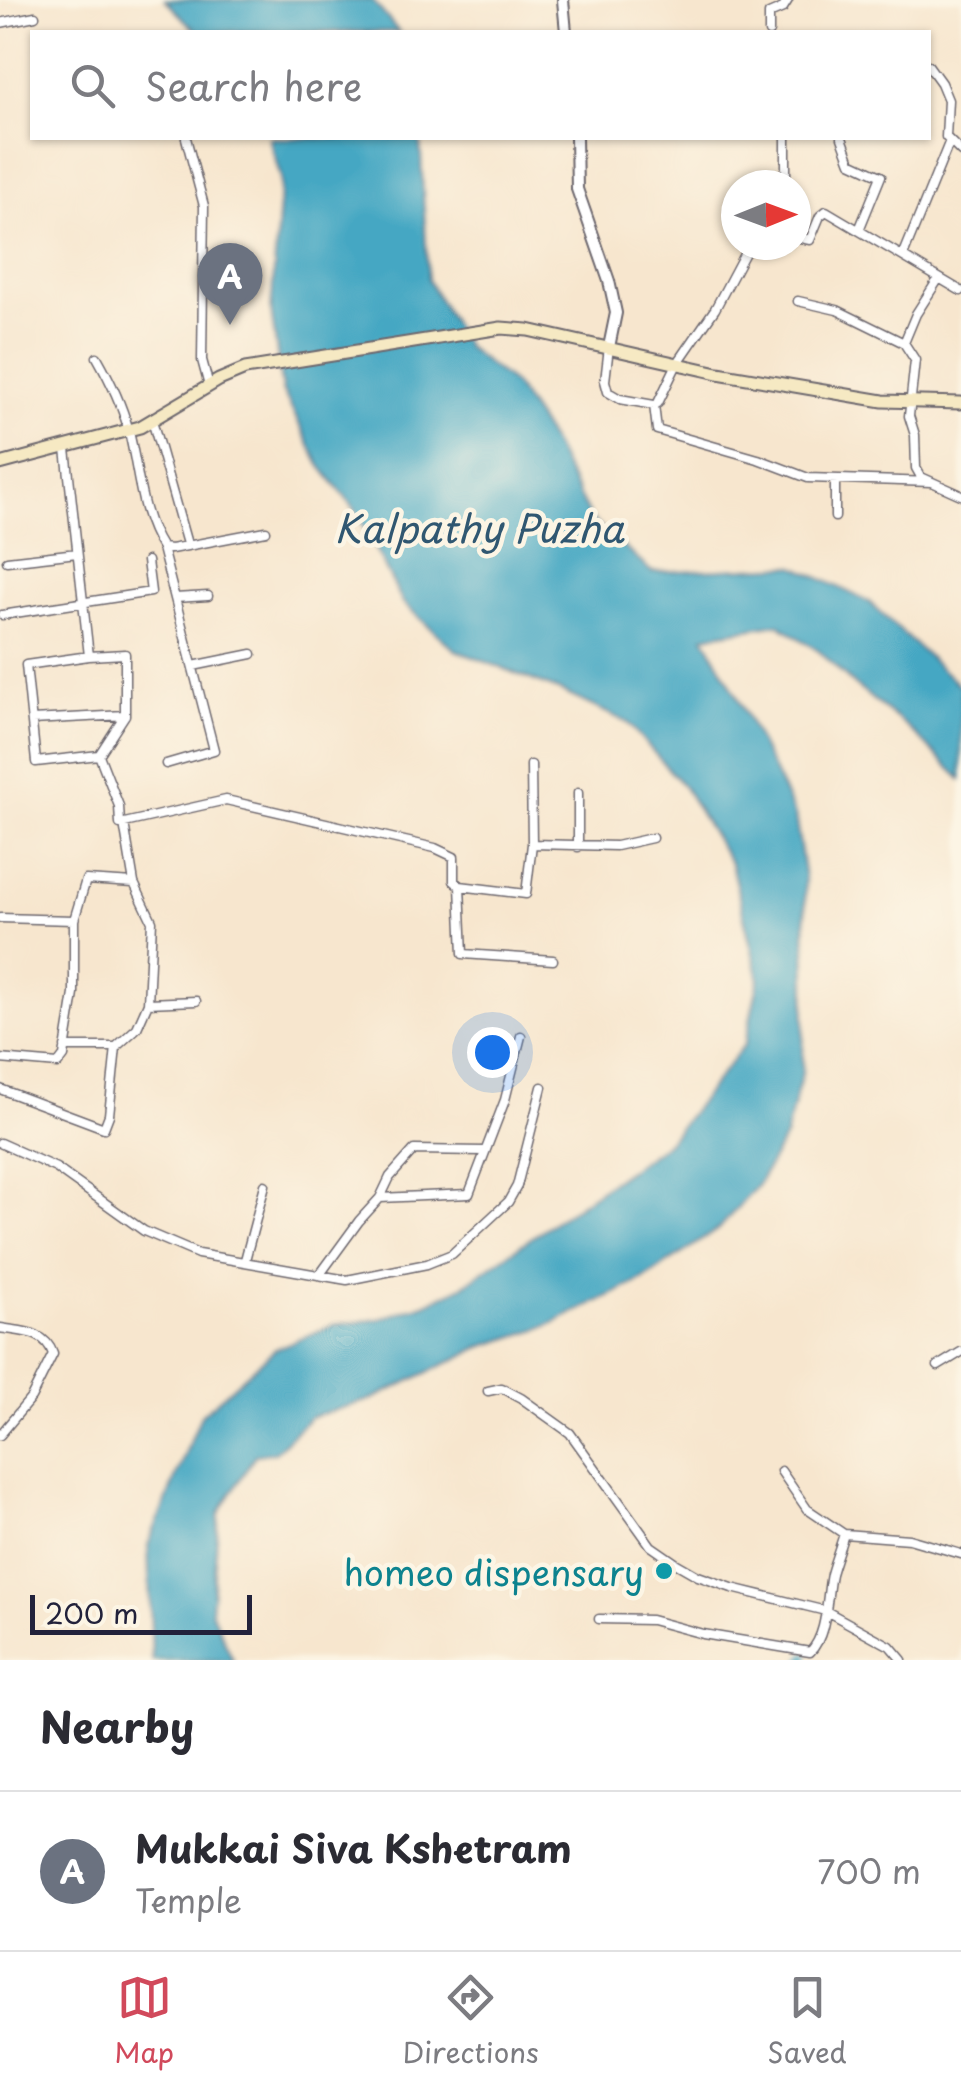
<!DOCTYPE html>
<html lang="en">
<head>
<meta charset="utf-8">
<style>
	body { margin:0; font-family:"Playpen Sans",sans-serif; background:#f2f2f3; color:#2b2b33 }
	.compass { position:absolute; left:721px; top:170px; width:90px; height:90px; border-radius:50%; background:#fff; box-shadow:0 2px 8px #0004; rotate:89deg }
	.scale { position:absolute; left:30px; bottom:25px; width:222px; box-sizing:border-box; padding-left:10px; border:5px solid #22223b; border-top:0; font-size:28px; line-height:35px; white-space:nowrap; color:#22223b; -webkit-text-stroke:8px #fcf5e5; paint-order:stroke }
	.you { position:absolute; left:492px; top:1052px; width:35px; height:35px; margin:-25px; border:8px solid #fff; border-radius:50%; background:#1a73e8; box-shadow:0 0 0 15px #1a73e833 }
	.badge { display:grid; place-items:center; width:65px; height:65px; border-radius:50%; background:#d1495b; color:#fff; font-size:32px; font-weight:700 }
	.pin { position:absolute; translate:-50% -82px; filter:drop-shadow(0 2px 5px #0008) }
	.pin::after { content:''; position:absolute; top:52px; width:35px; height:30px; background:inherit; clip-path:polygon(0 0,100% 0,50% 100%) }
	.list { margin:0; padding:0; list-style:none }
	h2 { display:flex; justify-content:space-between; align-items:center; height:130px; margin:0; padding:0 40px; font-size:42px }
	h2 small { font-size:32px; font-weight:400; color:#7c7c81 }
	.list li { display:grid; grid-template-columns:65px 1fr auto; gap:30px; align-items:center; box-sizing:border-box; height:160px; padding:0 40px; border-top:2px solid #e1e1e2 }
	.list b { display:block; font-size:38px; white-space:nowrap }
	.list p { margin:0; font-size:32px; white-space:nowrap; color:#7c7c81 }
	.list em { font-size:32px; font-style:normal; color:#7c7c81 }
	.icon { flex:none; width:55px; height:55px; fill:none; stroke:currentColor; stroke-width:2; stroke-linecap:round; stroke-linejoin:round }
	.map { position:relative; flex:none; width:961px; height:1660px; overflow:hidden }
	.search { position:absolute; background:#fff; box-shadow:0 2px 8px #0004; left:30px; right:30px; top:30px; height:110px; display:flex; align-items:center; gap:25px; box-sizing:border-box; padding:0 35px; border-radius:0px; color:#7c7c81; font-size:38px }
	.sheet { height:290px; background:#fff }
	nav { display:flex; justify-content:space-around; align-items:center; box-sizing:border-box; height:140px; border-top:2px solid #e1e1e2; background:#fff; font-size:28px; color:#7c7c81 }
	nav a { display:grid; justify-items:center; gap:5px }
	nav .on { color:#d1495b }
	.map>svg:first-child { display:block }
</style>
</head>
<body>
<div class="map">
<svg width="961" height="1660" viewBox="0 0 961 1660">
	<rect width="100%" height="100%" fill="#fcf5e5"/>
	<filter id="ink" filterUnits="userSpaceOnUse"><feTurbulence type="fractalNoise" baseFrequency=".01" numOctaves="2"/><feDisplacementMap in="SourceGraphic" scale="20" xChannelSelector="R" yChannelSelector="G"/><feConvolveMatrix kernelMatrix="1 2 1 2 8 2 1 2 1" color-interpolation-filters="sRGB"/></filter>
	<filter id="wash" filterUnits="userSpaceOnUse"><feTurbulence type="fractalNoise" baseFrequency=".0048" numOctaves="4" result="noise"/><feDisplacementMap in="SourceGraphic" scale="40" xChannelSelector="R" yChannelSelector="G"/><feGaussianBlur stdDeviation="2.25" result="paint"/><feColorMatrix in="noise" values="0 0 0 0 0 0 0 0 0 0 0 0 0 0 0 0 0 1.4 0 .05"/><feComposite in="paint" operator="in"/></filter>
	<g filter="url(#wash)">
		<rect width="100%" height="100%" fill="#f7e6ce"/>
		<path fill="#44a7c3" stroke="#33647f" stroke-width="2.5" d="M165,0H372L399,32H197Z
			M269,138H420L428,280L467,348L514,384L547,434L591,519L652,572L795,566L869,602L961,687V779L904,724L852,683L820,652L778,624L704,636L737,696L795,815L805,878L806,988L802,1073L785,1137L757,1186L718,1229L646,1278L547,1326L481,1347L370,1400L310,1417L275,1452L255,1455L219,1513L211,1611L233,1660H152L148,1545L201,1415L275,1349L333,1325L379,1319L425,1304L461,1287L667,1143L745,1044L759,979L731,864L684,787L627,722L558,690L455,650L403,603L356,511L320,465L282,390L271,310L281,178Z"/>
		<g fill="none" stroke-linecap="round" stroke-linejoin="round">
			<path stroke="#44a7c3" stroke-width="8" d="M803,1660L806,1656L804,1660"/>
		</g>
	</g>
	<g filter="url(#ink)">
		<g fill="none" stroke-linecap="round" stroke-linejoin="round">
			<defs>
				<path id="minor" d="M0,23L35,16
					M769,32V14L783,8L788,0
					M928,65L941,83L948,100L946,137L961,152
					M186,138L204,206L202,360L209,386
					M842,138L851,162L881,176L859,230
					M786,185V138
					M796,237L810,240L820,216L826,211L961,291
					M903,256L949,143
					M798,301L837,310L904,343L915,360L909,416L915,435L916,468L921,477L961,495
					M904,343L916,314L939,278
					M609,347L605,381L608,392L620,399L654,405L657,430L758,459L808,478L932,482
					M97,357C110,380 121,402 128,428C139,469 139,512 162,548L214,750L166,764
					M658,403L677,364L715,309L749,245
					M152,420L187,544
					M66,449L89,656L26,665L36,762L99,755L125,715V654L89,656
					M835,517V479
					M162,548L171,549L266,531
					M7,561L77,553
					M175,598L208,596
					M2,615L151,592L147,561
					M193,666L252,654
					M32,720L125,715
					M99,755L119,806L120,824L226,800L435,848L454,857V881L460,886L526,894L532,844L531,765
					M532,844L616,846L652,838
					M578,847V793
					M460,886L463,954L553,960
					M0,918L74,920
					M148,1003L196,1001
					M65,1047H116L137,1028L148,1003L152,921L134,883L124,823
					M0,1059L58,1064L64,1056L74,994V920L86,880L134,883
					M0,1089L104,1128L109,1115L116,1047
					M0,1143L56,1168L144,1231L198,1254L347,1280L427,1264L452,1254L508,1202L517,1186L542,1087
					M380,1198L469,1194L505,1100L521,1036
					M245,1260L265,1185
					M321,1273L359,1221L380,1198L390,1177L414,1150L484,1151
					M0,1328C22,1332 45,1330 53,1354L31,1398L0,1435
					M938,1366L961,1352
					M488,1391L502,1388L521,1398L570,1433L651,1546L677,1564L698,1576L732,1588L826,1611L890,1646L902,1660
					M781,1471L807,1509L844,1534L909,1539L961,1554
					M599,1619L651,1620L703,1634L810,1652C828,1634 826,1598 831,1574C835,1560 840,1547 844,1534"/>
				<path id="tertiary" d="M563,0L566,32
					M576,138L577,189L609,281L616,313L609,347"/>
				<path id="secondary" d="M0,464L140,427L219,380L245,369L501,328L528,330L718,373L883,401L961,403"/>
			</defs>
			<use href="#minor" stroke="#6d676e" stroke-width="11"/>
			<use href="#tertiary" stroke="#6d676e" stroke-width="14"/>
			<use href="#secondary" stroke="#6d676e" stroke-width="15"/>
			<use href="#minor" stroke="#fff" stroke-width="8"/>
			<use href="#tertiary" stroke="#fff" stroke-width="10"/>
			<use href="#secondary" stroke="#f6e9c3" stroke-width="11"/>
		</g>
	</g>
	<circle fill="#0f9aa8" stroke="#fcf5e5" stroke-width="4" cx="664" cy="1571" r="10"/>
	<g text-anchor="middle" dominant-baseline="central" stroke-width="9" stroke-linejoin="round" paint-order="stroke">
		<g font-size="35" fill="#0d838f" stroke="#fcf5e5" text-anchor="end">
			<text x="644" y="1571">homeo dispensary</text>
		</g>
		<g font-size="38" font-style="italic" fill="#305771" stroke="#fcf5e5">
			<text x="479" y="527">Kalpathy Puzha</text>
		</g>
	</g>
</svg>
<svg class="compass" viewBox="-18 -18 36 36"><path d="M0-13l5 13h-10z" fill="#e53935"/><path d="M0 13l5-13h-10z" fill="#7c7c81"/></svg>
<div class="scale">200 m</div>
<div class="you"></div>
<div class="pin badge" style="left:230px;top:325px;background:#6b7280">A</div>
<div class="search"><svg class="icon" aria-label="search" viewBox="0 0 24 24"><circle cx="10" cy="10" r="6"/><path d="M15 15l6 6"/></svg>Search here</div>
</div>
<section class="sheet">
<h2>Nearby<small></small></h2>
<ul class="list">
<li><span class="badge" style="background:#6b7280">A</span><div><b>Mukkai Siva Kshetram</b><p>Temple</p></div><em>700 m</em></li>
</ul>
</section>
<nav>
<a class="on"><svg class="icon" aria-label="map" viewBox="0 0 24 24"><path d="M3 6l6-2 6 2 6-2v14l-6 2-6-2-6 2zM9 4v14M15 6v14"/></svg>Map</a>
<a><svg class="icon" aria-label="directions" viewBox="0 0 24 24"><path d="M12 3l9 9-9 9-9-9zM9 14v-3h6M13 9l2 2-2 2"/></svg>Directions</a>
<a><svg class="icon" aria-label="saved" viewBox="0 0 24 24"><path d="M7 4h10v16l-5-4-5 4z"/></svg>Saved</a>
</nav>
</body>
</html>
